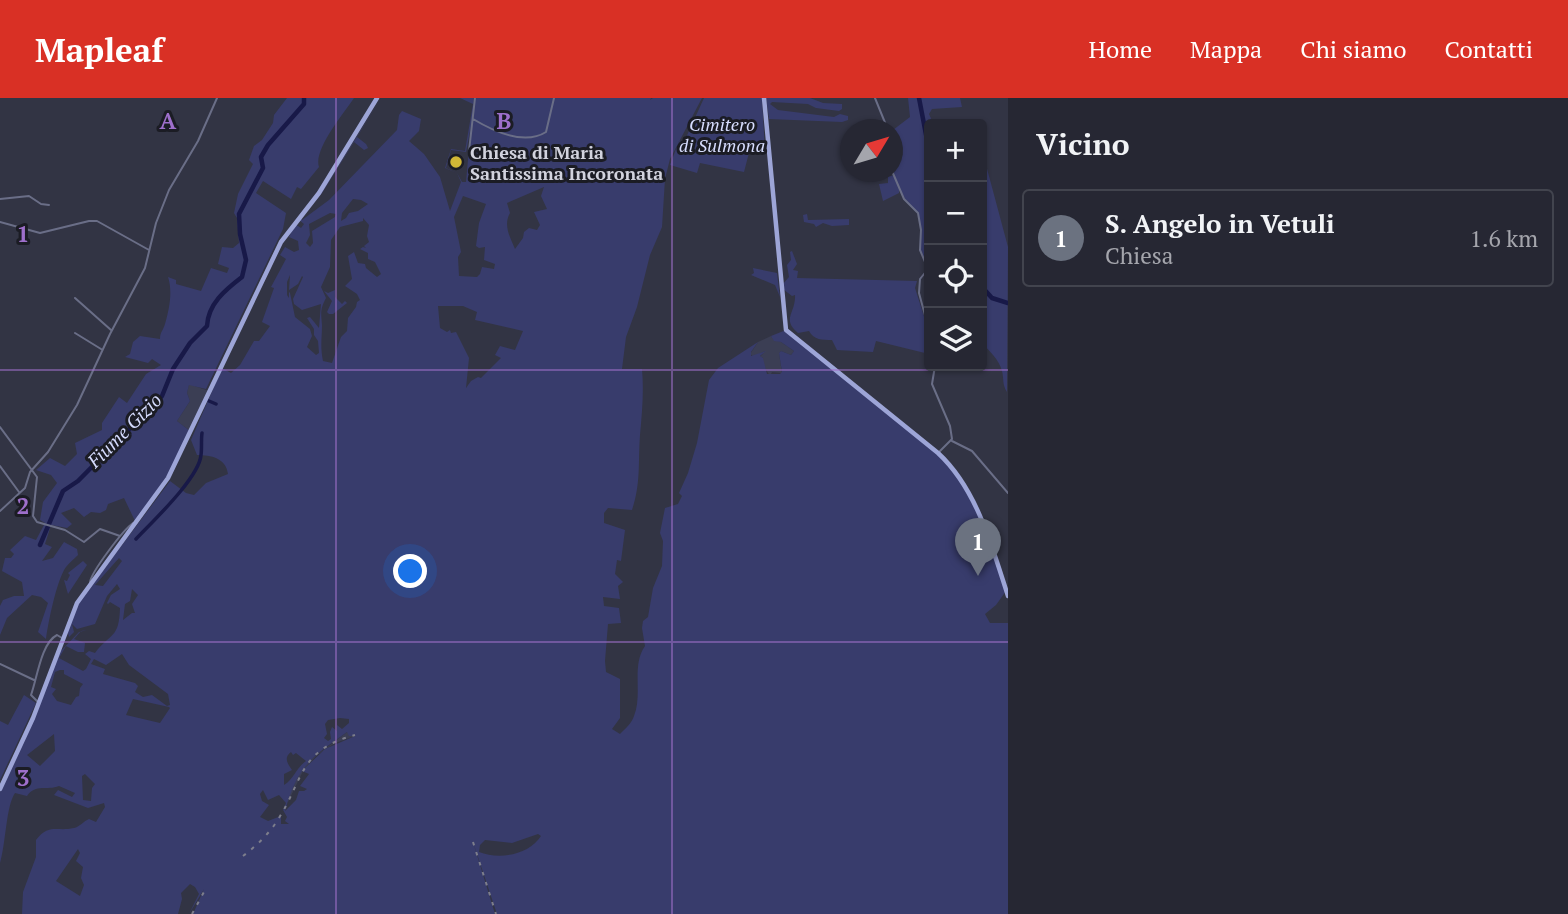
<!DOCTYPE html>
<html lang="it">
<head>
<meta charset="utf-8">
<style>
	body { margin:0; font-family:"PT Serif",serif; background:#2e2f3b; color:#f1f3f6 }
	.controls { position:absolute; right:21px; top:21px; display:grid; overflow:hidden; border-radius:7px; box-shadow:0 2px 5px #0004 }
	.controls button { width:63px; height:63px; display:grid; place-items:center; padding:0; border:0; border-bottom:2px solid #42444e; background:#262733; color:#f1f3f6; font:35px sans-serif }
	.compass { position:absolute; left:840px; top:21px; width:63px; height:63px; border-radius:50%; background:#262733; box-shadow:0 2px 5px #0004; rotate:52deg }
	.you { position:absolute; left:411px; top:474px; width:24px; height:24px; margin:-18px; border:5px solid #fff; border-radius:50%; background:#1a73e8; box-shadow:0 0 0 10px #1a73e833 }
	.badge { display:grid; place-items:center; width:46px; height:46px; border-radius:50%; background:#d93025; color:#fff; font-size:23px; font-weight:700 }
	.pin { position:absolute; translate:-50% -58px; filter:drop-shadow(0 2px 4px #0008) }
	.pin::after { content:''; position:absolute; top:37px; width:24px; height:21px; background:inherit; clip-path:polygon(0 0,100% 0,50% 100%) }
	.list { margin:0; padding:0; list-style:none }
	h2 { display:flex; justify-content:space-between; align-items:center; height:91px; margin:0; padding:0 28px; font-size:30px }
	h2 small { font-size:23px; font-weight:400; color:#a4a5ac }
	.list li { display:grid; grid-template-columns:46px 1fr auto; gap:21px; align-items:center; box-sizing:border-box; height:98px; margin:0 14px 14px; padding:0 14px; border:2px solid #42444e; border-radius:7px }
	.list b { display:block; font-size:26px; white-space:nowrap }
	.list p { margin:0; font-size:23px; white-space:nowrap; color:#a4a5ac }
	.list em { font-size:23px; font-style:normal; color:#a4a5ac }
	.icon { flex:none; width:38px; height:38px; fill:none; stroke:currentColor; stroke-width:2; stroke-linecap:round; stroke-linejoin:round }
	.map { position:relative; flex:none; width:1008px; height:816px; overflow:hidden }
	header { display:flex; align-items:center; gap:42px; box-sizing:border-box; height:98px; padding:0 35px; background:#d93025; color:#fff }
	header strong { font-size:33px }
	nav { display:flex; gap:38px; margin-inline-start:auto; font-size:24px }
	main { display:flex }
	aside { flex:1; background:#262733 }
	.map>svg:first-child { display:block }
</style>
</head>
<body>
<header>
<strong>Mapleaf</strong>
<nav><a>Home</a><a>Mappa</a><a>Chi siamo</a><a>Contatti</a></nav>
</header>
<main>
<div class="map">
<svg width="1008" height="816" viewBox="0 0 1008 816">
	<rect width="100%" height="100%" fill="#323444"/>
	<path fill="#3b3e54" d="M771,238L774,242L781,244L794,253L791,257L781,253L779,255L782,275L772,274L770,278L763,267V260L760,259L765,253L754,259L750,256L758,244Z
		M189,286L209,293L190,333L177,323L190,303L187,295Z
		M347,634L355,638L335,645L317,657L303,673L288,704L286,703L301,672L309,663Z"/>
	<path fill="#383c6c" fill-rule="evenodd" d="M287,0H354C344,15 313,52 319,69L301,91L297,89L291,101L263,83L256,95L286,115L283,131L206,291L189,287L187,295L190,303L177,323L190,333L171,372L135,423L124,400L108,406L106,412L100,415L91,414L84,419L74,410L61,415L72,426L67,430L51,427L45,446L52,449L42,463L53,460L64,444L77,451L78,457C74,461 69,465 66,469C57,481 48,525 46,541L38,534L48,505L41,499L32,497L7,520L0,537V508L3,502L14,498H24L22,484L2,473L5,460H11L14,456L10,452L25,438L36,442L45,425L40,422L43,404L57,385L51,377L36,372L50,360L65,368L77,356L75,345L102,332V325L119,299L127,305L146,276L161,267L152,261L148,265L125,259L130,256L133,244L140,238L160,241C160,234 163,233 165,226C169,212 173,194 168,179L176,182V186L201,193L211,170L227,175L229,170L218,166L222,149L233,150L239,145L237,120L234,115L238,96L253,66L249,62L254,48L262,42L273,25L274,17Z
		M381,0L357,39L366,46L368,50L364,52L354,44L322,95L301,120L302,122L329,102L397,32L399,17L402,13L421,21L419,33L409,43L424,56L440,79L450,113L461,84L457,75L445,70L451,51L465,53L473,6L460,0H474L473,14L475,0H651L650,2L653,0H702L670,61L665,81L662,129L650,157L637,209L626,239L622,271H642C644,294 642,315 640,337C638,365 641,385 632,412L608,410L604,415V425L625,432L621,463L617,462L615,476L623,484L618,488L620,501L603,499L604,508L619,510L621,525L608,526L605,563L606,574L620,581V620L612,631L620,636C625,631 632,625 634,618C643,596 631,568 645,548L642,530L643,523L648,519L653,490L662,468L663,443L660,435L665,410L678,406L682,398L679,395L688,375L697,345L709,282L718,270L758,244L751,254V258L766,253L760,258L763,260L767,276H780L782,274L779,255L781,253L791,257L794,253L781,244L774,243L771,238L786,232L938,355C975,393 989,444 1006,493L996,507L985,516L990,525H1008V816H497L473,744L495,816H193L204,791L189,816L199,796L195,789L190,786L181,795L182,801L178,816H22L23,794L36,759V742C49,725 57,734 74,730C79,729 84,723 89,721L96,724L105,709L104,705L88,710L54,697L58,692L72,699L75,695L59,688C47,693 36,685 27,698L15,695C6,708 6,745 0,765V694L30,628L59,555L79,534L87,532L81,533L74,541L85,545L84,554H78L66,548L59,560L83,573L86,571L91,561L85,556L89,553L95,555C111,534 119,541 120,510L110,504L108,506L107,505L111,497L120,491L117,486L107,498L95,526L77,531L72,526L74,534L69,539L67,531L77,507L170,383L186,395L194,397L206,385L228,376C226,360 211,357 197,357L191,342L194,335L222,270L231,275L240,267L254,243H259L270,228L262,224L274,190L271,189L286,161L280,157L285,149L294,154L299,152L298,143L289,139L295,126L301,130L304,126L299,122L322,94ZM471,28L466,84H462L457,75L446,70L451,52L466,54ZM544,89L541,98L547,111L534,114L540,127L537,132L529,130L524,134L523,140L515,151C510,139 503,127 510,115L507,105ZM463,98L486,106L479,125L476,148L479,150L485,149L484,162L495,166L494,171L482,169L480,176L477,179L459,178L458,159L461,154L454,119ZM353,101L361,102L368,106L358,113L349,115L346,120L341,123L342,115ZM330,115L336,116L335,119L312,133L313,145L310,149L306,145L310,137L309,126ZM363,120L369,127L367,138L369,144L364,148L366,150L363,149L360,151L368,155V161L375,164L381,176L377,179L366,170L365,166L358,165L354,154L348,158L352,181L345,188L357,196L360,202L357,204L356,209L348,220L347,233L341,239L332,265L323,263C320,248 322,240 322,227C321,215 320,211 326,200L321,189L330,169L331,142L340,129L363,123ZM290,177L289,192L298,186L302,178L303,179L293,201L294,206L302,212L321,206L319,230L310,219L307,220L314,231V237L318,243L319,255L316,257L307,249L312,238L310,231L295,219L290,195L289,194V200L287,197V184ZM438,208H463L477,214L475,222L523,233L515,252L500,248L495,257L501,260L481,280L478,279L471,283L466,290L469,260L456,234L451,235L450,232L447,234L440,230ZM119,460L122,463L103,488L95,487ZM132,491L138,497L132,506L135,515H132L123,522L125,506L130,503ZM122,556L129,567L168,596L170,607L167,608L152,597L143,599L135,594L138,588L135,585L103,576L105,571L91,566L94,561L106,567ZM60,572H64V576L83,586L80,590L79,598L76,599L71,607L57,603L52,596L56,591L51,589L55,574ZM133,601L169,609L170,610L160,625L126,617ZM340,620L349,621V625L342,631L337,627V633L332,629L330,634L331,641L328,643L324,640L327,636L325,626L328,622ZM347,634L349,638H355L325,651L302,673L309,676L300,688L307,691L304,693H299L296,702L285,713C298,667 311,660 347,634ZM54,636L55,653L40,668L27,657ZM291,654L293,657L296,655L306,663C296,670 294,681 284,687V676L292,672C288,666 283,660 291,654ZM85,676L95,686L92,690L91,703L83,702L82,678ZM263,692L268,702L279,697L286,705L283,712L287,719L285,723L289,726H281V718L268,723L260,719L269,707L262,703L260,696ZM538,736L541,738C529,757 499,762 479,754L480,747L485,742L512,745ZM78,751L80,755L76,763L83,769L81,780L84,787L80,798L56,783Z
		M704,0H762L765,54L750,51L744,74L700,65L697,75L670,67L679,43L684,44Z
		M766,0H810L823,5L842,6V11L839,13L816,10L808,6L772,4L770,6L778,12L834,19L840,16L848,18V22L842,24L769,21Z
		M908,0H960L962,9L932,11L929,16L933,25L967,22L969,26H929V171L920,152L921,132L918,115L905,101L899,90V95L883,103L879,86L888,85V79L894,77L893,32L910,19Z
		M982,52L1008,149L1007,294C1002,286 1004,281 1002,273C999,261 989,253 982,245Z
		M807,116L808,122L849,121V127L832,128L823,125L816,129L814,126L804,124L803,117Z
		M792,153L797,166L793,172L798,173L797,180L917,183L915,190L929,234V256L876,243L873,254L837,252L832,242C822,242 814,242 809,233L798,235C781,221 796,215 795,197L792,198L783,191L782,187L789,179L787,167L791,162L790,154Z
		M753,170L777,175L780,199L775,187L751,177L754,175Z
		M335,192V199L342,206L345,203L347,205L333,216H329L327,214L332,203L324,193L328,195Z
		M83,463L87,467L68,496L64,482L67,483L70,477L68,475Z
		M24,597L36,605L0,682V623L8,627Z"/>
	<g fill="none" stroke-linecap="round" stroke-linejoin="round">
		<path stroke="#181948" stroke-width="3.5" d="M209,303L216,306
			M136,441C152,424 199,380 201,357C202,350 201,342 202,335"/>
		<path stroke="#181948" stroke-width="4.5" d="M919,0L929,52
			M982,189L992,200L1008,205
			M40,447L63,393L78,383L162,298L173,271L190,245L207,228C208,206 225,192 242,179L246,162L240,136L239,116L263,70L261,59L268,47L304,6V0"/>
		<path stroke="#6a6e87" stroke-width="2" d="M875,0L888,32
			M473,21C493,33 524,48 546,34L554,0
			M469,53L475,0
			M892,73L904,101L918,115L921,132L920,152L928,171L920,181L919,195L929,232
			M0,101L29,98L41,106L49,107
			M0,124L40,135L89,123H97L149,152
			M75,200L111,232
			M75,235L101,251
			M935,268L932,286L950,328L952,341L938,355
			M0,329L37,379L33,418L37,424L65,432L84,444L100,431L120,438
			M952,343L972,353L1008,395
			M0,368L19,394
			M0,413L25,390L30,374L48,354L77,307L110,236L145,170L156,125L169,92L198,43L217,0
			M90,484C92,473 123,432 133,425
			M0,566L34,582
			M38,604L31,597C37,581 41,545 57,537L62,540"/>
		<path stroke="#9da5d7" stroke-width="4.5" d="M764,0L786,232L938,355C977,391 992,449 1008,498
			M0,691L33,620L77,505L168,380L281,144L319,95L377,0"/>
		<path stroke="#7d7e8c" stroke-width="2" stroke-dasharray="3.5 7" stroke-linecap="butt" d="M473,744L496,816
			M243,758C256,748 268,737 277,723C304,682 298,652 355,637
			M192,816L205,792"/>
	</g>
	<path fill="none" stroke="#9e6fcb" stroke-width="2" stroke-opacity="0.55" d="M336,0V816M672,0V816M0,272H1008M0,544H1008"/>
	<circle fill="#d1b736" stroke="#1b1c24" stroke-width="2.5" cx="456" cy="64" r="7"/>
	<g text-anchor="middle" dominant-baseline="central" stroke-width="6" stroke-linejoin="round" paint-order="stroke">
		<g font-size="18" font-style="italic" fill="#d7ddfe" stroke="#1b1c24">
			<text x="722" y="26">Cimitero<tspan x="722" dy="21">di Sulmona</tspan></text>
		</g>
		<g font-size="18" font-weight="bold" fill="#d2d3de" stroke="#1b1c24" text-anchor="start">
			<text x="470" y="54">Chiesa di Maria<tspan x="470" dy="21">Santissima Incoronata</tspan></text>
		</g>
		<g font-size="19" font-style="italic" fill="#d4dafc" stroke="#1b1c24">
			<text transform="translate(124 332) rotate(-45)">Fiume Gizio</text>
		</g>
	</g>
	<g font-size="23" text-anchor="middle" font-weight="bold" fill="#9e6fcb" stroke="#1b1c24" stroke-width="6" stroke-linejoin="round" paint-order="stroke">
		<text x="168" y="31">A</text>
		<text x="504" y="31">B</text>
		<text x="23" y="144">1</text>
		<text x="23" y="416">2</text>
		<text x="23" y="688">3</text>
	</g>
</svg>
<div class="controls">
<button>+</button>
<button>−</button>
<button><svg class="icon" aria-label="locate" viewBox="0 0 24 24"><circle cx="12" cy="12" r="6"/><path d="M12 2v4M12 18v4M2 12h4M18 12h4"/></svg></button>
<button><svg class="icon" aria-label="layers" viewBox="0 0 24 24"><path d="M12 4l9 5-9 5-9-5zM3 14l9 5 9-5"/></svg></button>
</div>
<svg class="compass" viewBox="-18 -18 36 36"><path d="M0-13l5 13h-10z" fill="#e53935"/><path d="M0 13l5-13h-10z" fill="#a4a5ac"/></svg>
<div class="you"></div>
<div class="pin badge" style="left:978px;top:478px;background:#6b7280">1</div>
</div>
<aside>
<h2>Vicino<small></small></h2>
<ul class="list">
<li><span class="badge" style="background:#6b7280">1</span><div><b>S. Angelo in Vetuli</b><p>Chiesa</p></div><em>1.6 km</em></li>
</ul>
</aside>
</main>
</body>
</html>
